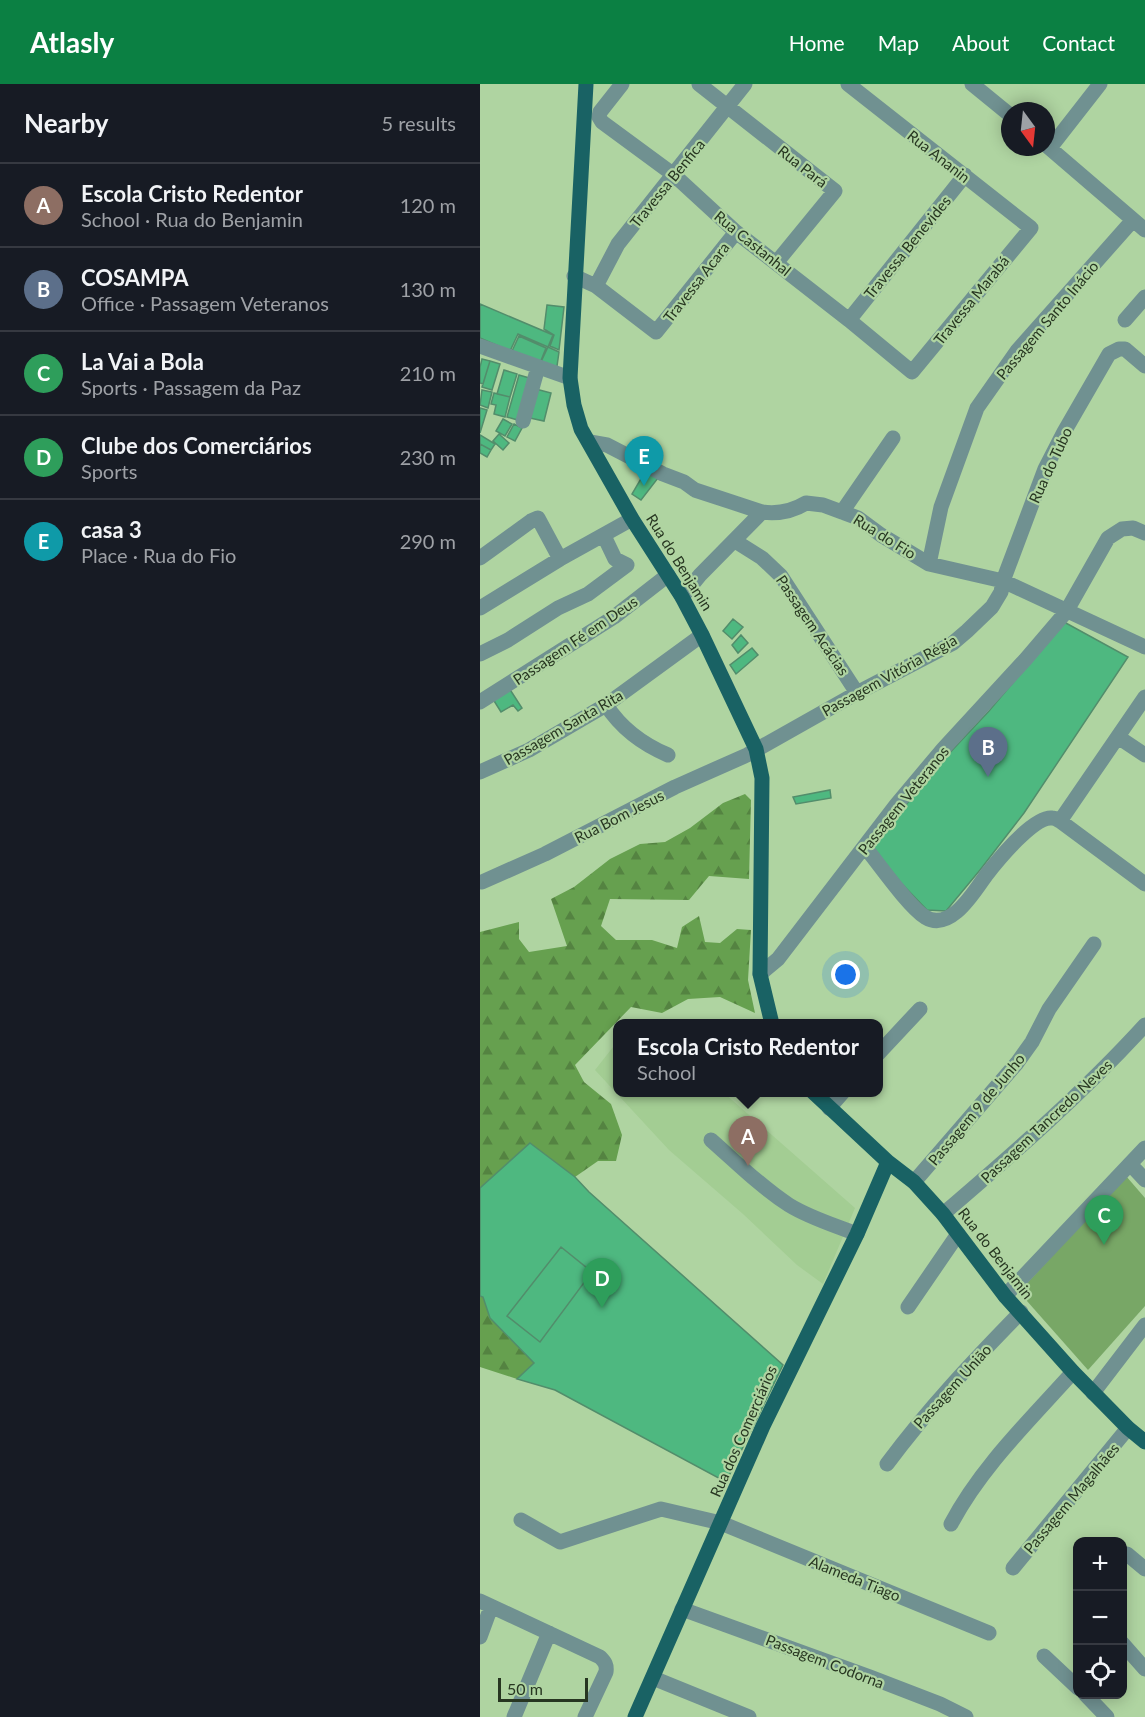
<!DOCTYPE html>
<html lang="en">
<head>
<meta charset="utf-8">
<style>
	body { margin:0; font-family:Lato,sans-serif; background:#242831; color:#f1f3f6 }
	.controls { position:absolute; right:18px; bottom:18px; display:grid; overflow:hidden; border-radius:12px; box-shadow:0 3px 15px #0003 }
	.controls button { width:54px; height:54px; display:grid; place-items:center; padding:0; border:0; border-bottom:2px solid #363941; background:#171b24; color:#f1f3f6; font:30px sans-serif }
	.compass { position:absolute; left:521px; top:18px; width:54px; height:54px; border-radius:50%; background:#171b24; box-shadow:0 3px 15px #0003; rotate:165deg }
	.scale { position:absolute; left:18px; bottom:15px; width:90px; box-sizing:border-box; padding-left:6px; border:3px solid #273621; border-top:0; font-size:16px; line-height:21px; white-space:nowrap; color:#273621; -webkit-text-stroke:4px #afd4a1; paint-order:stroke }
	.you { position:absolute; left:366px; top:891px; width:21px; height:21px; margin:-15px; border:4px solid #fff; border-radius:50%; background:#1a73e8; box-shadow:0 0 0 9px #1a73e833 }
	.badge { display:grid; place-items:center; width:39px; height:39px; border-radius:50%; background:#0b8043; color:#fff; font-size:20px; font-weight:700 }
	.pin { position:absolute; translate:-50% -50px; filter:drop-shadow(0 2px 3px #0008) }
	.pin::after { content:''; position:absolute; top:32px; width:21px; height:18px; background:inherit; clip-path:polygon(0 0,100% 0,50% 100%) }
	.popup { position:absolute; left:133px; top:935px; width:270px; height:78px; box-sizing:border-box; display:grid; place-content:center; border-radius:12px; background:#171b24; filter:drop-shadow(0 2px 4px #0005); font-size:20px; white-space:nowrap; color:#9ea1a6 }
	.popup b { font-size:22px; color:#f1f3f6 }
	.popup::after { content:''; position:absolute; left:50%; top:100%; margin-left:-12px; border:12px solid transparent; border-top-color:#171b24 }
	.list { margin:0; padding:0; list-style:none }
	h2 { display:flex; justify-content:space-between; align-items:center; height:78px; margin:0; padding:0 24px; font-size:26px }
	h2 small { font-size:20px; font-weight:400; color:#9ea1a6 }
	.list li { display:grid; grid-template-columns:39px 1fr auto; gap:18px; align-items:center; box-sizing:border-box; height:84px; padding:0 24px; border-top:2px solid #363941 }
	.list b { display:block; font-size:22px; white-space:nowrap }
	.list p { margin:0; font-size:20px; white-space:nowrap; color:#9ea1a6 }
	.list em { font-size:20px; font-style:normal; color:#9ea1a6 }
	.icon { flex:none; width:33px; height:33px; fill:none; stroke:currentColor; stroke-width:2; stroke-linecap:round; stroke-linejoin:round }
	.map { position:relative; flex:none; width:665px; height:1633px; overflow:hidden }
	header { display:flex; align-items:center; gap:36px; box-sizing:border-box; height:84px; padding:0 30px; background:#0b8043; color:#fff }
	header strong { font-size:28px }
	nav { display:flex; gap:33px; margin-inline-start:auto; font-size:21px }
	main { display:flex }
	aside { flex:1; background:#171b24 }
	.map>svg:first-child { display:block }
</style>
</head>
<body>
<header>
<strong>Atlasly</strong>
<nav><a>Home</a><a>Map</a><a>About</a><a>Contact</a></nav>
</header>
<main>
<aside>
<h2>Nearby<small>5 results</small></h2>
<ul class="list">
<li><span class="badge" style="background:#8d6e63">A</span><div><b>Escola Cristo Redentor</b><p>School · Rua do Benjamin</p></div><em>120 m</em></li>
<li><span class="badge" style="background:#5c6f8a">B</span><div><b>COSAMPA</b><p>Office · Passagem Veteranos</p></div><em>130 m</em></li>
<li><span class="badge" style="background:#2e9e5b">C</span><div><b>La Vai a Bola</b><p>Sports · Passagem da Paz</p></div><em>210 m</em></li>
<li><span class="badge" style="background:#2e9e5b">D</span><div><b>Clube dos Comerciários</b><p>Sports</p></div><em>230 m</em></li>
<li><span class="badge" style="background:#0f9aa8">E</span><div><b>casa 3</b><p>Place · Rua do Fio</p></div><em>290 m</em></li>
</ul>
</aside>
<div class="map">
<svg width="665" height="1633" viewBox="0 0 665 1633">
	<defs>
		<pattern id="forest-firs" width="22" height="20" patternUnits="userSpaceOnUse" patternTransform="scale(1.5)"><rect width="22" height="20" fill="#66a04f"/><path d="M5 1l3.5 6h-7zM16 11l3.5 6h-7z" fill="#548341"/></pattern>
	</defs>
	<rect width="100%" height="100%" fill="#afd4a1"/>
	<path fill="#a3cd93" d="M137,958L138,1008L244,1009L375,1124L343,1200L317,1181L263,1130L189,1066L115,986Z"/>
	<path fill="url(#forest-firs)" d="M265,710L271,716L269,795L229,792L209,816L130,815L121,842L136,856H172L197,864L202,843L219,832L225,858L240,859L257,845L271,846L268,896L275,929L240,913L208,915L182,929L151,923L95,981L104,998L131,1020L142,1051L136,1077H118L95,1093L50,1059L0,1104V848L39,838V855L49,868L87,862L71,815L94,803L130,775L160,760L185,758L210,744L243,719Z
		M0,1212L3,1213L10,1234L54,1279L37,1295L0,1283Z"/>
	<path fill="#78a766" d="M646,1092L665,1114V1222L608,1286L539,1208Z"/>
	<path fill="#4eb880" stroke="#528d6b" stroke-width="1.5" d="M0,220L73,251L68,263L38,250L30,267L0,254Z
		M67,221L84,223L79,266L70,262L74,251L64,245Z
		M39,252L66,264L60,279L32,267Z
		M68,263L79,268L76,289L59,282Z
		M2,275L10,277L3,300L0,299V283Z
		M10,277L20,280L12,306L2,303Z
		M24,286L37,290L30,313L17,310Z
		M39,291L53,295L41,337L27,333Z
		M52,304L71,309L64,337L45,333Z
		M2,306L12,308L8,324L0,321Z
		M14,309L30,313L25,333L14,330L16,321L11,320Z
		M0,324L7,326L0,349Z
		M23,335L32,340L25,352L16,347Z
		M34,340L42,344L35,357L27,353Z
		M19,350L29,359L23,366L13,357Z
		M0,351L15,360L11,366L0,360Z
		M0,360L11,366L7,373L0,369Z
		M166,386L178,394L161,416L152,410Z
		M253,535L263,543L252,555L243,547Z
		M584,538L648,573L544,729L500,786L466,827L447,826L421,799L393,764L401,751L462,677L509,627Z
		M261,551L268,559L258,569L252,561Z
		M272,564L278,571L256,590L250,581Z
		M29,604L42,624L38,627L33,621L21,628L11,612Z
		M350,706L351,714L316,720L313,713Z
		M50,1059L95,1093L109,1108L303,1281L246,1398L75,1306L37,1295L54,1279L10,1234L3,1213L0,1212V1104Z
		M81,1163L112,1188L60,1258L27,1232Z"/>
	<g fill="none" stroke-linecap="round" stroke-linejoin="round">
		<path stroke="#709191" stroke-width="15" d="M142,0L120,28L119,33L122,38L194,91L256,148L369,236L432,288L551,144L368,0
			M219,0L355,107L296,179
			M492,0L530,31
			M566,61L665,146
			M570,64L620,0
			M94,192L116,202L176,248L256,148
			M116,202L138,160L265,0
			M369,236L485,91
			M645,236L665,213
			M0,262L90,294
			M43,337L58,283
			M110,358L127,361L183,390L204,398L215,406L282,428C297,430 313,427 326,419L343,421L378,434L401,451L449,480L523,497L665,563
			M362,428L413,354
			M255,457L282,474L301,492L377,609
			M0,474L51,437L58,434L80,475
			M449,480L461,423L497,324L537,267L653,136
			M202,513L220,491L282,428
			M0,524L80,475L152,435
			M0,570L28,556L78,524L108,510L147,481L135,475L124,452
			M0,618L134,533L188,491
			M126,621C141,644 162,660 188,671
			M638,653L665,671
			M0,688L49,666L126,621L222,551
			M580,737L665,613
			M385,763C399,780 428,822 445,833C471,849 495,806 507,790C518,776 554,732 572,734C575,734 578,736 580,737L665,800
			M2,798L65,770L195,703L267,671L377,609L473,559L487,547L512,523L521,508L523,497L565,385L584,348L629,270L639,265H645L665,282
			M280,890L298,875L416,721L463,665L545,576L586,528L628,454L642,445L653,444L665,449
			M398,970L440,925
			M349,1024L363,1008
			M231,1056C256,1078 281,1103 309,1121C330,1134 354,1141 377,1150
			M651,1081L665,1096
			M434,1098L537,979L552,958L569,925L614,860
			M463,1130C533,1070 603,1009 665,941
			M525,1212L665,1064
			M428,1223L478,1150
			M613,1309L665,1241
			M407,1380C448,1325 493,1277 541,1228
			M41,1436L80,1458L181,1425L241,1439L509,1549
			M471,1440C501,1383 550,1336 593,1288
			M647,1470L665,1485
			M533,1484L648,1344
			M0,1517L120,1573C125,1578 127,1581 126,1588L105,1633
			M202,1525L390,1593L460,1620L486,1633
			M0,1553L11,1523
			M642,1559L665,1585
			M564,1572L598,1604
			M173,1594L269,1633
			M605,1610L627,1633
			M34,1633L69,1549"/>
		<path stroke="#196264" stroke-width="15" d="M106,0L90,294L94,321L101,345L152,435L202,513L222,551L276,665L282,694L280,890L292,940
			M333,1008L408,1078L434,1098L463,1130L525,1212L593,1288L648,1344L665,1358
			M155,1633L283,1342L377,1150L408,1078"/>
	</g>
	<g text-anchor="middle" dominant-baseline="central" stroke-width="4.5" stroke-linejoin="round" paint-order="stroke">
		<g font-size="15" fill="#273621" stroke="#afd4a1">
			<text transform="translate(459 72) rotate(38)">Rua Ananin</text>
			<text transform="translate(323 82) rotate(38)">Rua Pará</text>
			<text transform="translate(187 99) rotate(-51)">Travessa Benfica</text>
			<text transform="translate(273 159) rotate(39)">Rua Castanhal</text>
			<text transform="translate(427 163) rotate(-51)">Travessa Benevides</text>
			<text transform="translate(216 198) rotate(-52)">Travessa Acara</text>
			<text transform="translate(491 216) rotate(-51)">Travessa Marabá</text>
			<text transform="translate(567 236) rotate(-50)">Passagem Santo Inácio</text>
			<text transform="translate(570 381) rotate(-65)">Rua do Tubo</text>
			<text transform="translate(405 452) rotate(32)">Rua do Fio</text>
			<text transform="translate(200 478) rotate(58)">Rua do Benjamin</text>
			<text transform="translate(333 541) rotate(56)">Passagem Acácias</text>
			<text transform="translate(95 556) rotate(-34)">Passagem Fé em Deus</text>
			<text transform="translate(409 591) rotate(-29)">Passagem Vitória Régia</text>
			<text transform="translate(83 643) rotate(-30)">Passagem Santa Rita</text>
			<text transform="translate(423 716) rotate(-51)">Passagem Veteranos</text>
			<text transform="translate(139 732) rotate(-27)">Rua Bom Jesus</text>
			<text transform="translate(496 1025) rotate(-50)">Passagem 9 de Junho</text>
			<text transform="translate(566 1037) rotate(-43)">Passagem Tancredo Neves</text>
			<text transform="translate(516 1169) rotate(52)">Rua do Benjamin</text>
			<text transform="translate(472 1302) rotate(-48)">Passagem União</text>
			<text transform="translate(263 1347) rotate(-66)">Rua dos Comerciários</text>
			<text transform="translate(591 1414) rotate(-50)">Passagem Magalhães</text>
			<text transform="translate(375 1494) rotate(22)">Alameda Tiago</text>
			<text transform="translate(345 1577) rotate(21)">Passagem Codorna</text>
		</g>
	</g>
</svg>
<div class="controls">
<button>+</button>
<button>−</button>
<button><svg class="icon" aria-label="locate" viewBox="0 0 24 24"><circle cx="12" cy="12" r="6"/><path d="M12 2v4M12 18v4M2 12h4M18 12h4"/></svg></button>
</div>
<svg class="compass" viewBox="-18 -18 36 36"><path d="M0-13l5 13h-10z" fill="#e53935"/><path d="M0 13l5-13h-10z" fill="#9ea1a6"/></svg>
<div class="scale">50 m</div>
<div class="you"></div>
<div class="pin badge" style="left:268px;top:1082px;background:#8d6e63">A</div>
<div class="popup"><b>Escola Cristo Redentor</b>School</div>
<div class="pin badge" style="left:508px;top:693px;background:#5c6f8a">B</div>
<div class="pin badge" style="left:624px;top:1161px;background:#2e9e5b">C</div>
<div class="pin badge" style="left:122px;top:1224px;background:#2e9e5b">D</div>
<div class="pin badge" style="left:164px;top:402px;background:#0f9aa8">E</div>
</div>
</main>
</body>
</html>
